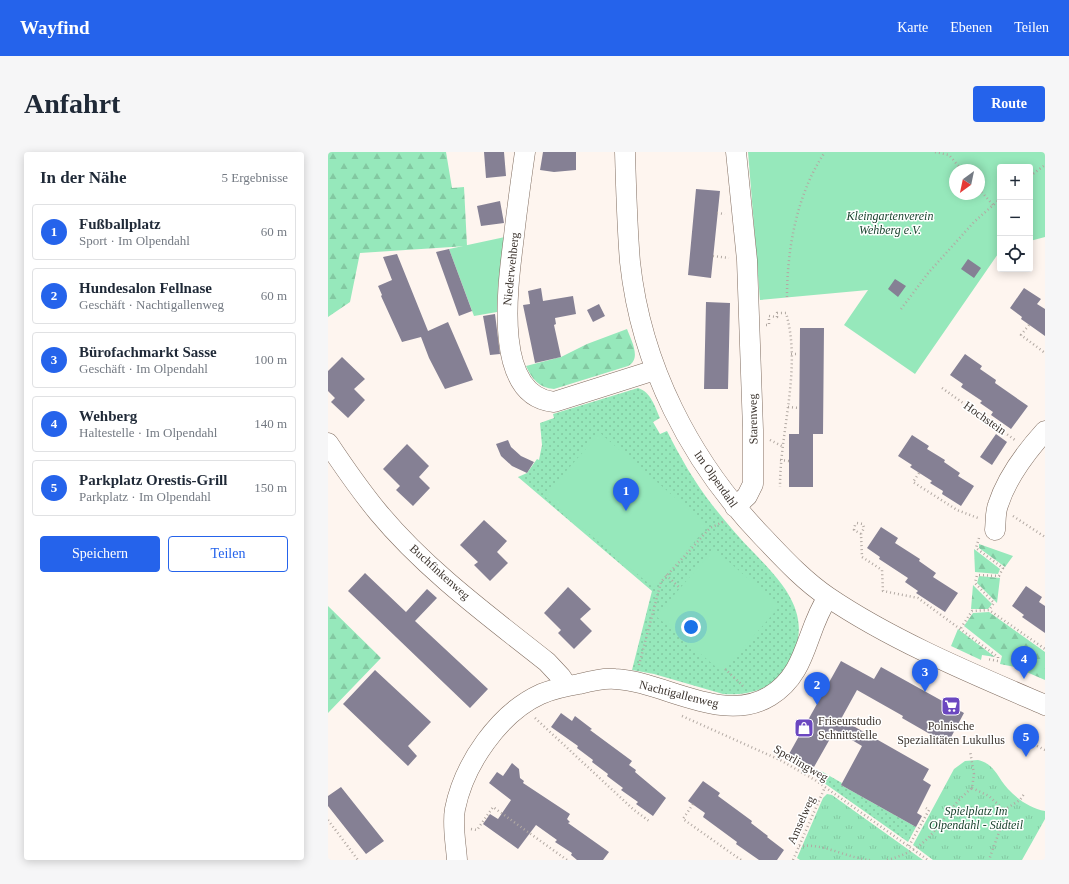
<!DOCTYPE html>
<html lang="de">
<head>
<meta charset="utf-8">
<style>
	body { margin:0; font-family:"Times New Roman",serif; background:#f6f6f7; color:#1f2937 }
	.controls { position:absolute; right:12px; top:12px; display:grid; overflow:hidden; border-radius:4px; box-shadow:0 2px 10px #0003 }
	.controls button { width:36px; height:36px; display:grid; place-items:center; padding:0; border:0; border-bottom:1px solid #e0e1e3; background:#fff; color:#1f2937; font:20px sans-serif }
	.compass { position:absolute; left:621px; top:12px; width:36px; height:36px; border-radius:50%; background:#fff; box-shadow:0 2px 10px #0003; rotate:213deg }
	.you { position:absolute; left:363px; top:475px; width:14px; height:14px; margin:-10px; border:3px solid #fff; border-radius:50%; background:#1a73e8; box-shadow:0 0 0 6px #1a73e833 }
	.badge { display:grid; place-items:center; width:26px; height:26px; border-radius:50%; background:#2563eb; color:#fff; font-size:13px; font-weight:700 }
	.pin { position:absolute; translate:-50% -33px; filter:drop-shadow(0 1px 2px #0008) }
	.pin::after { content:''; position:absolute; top:21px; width:14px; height:12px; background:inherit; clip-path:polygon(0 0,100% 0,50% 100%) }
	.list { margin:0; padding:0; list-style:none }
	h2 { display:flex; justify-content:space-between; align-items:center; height:52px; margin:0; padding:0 16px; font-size:17px }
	h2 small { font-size:13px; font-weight:400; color:#747a83 }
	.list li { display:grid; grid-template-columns:26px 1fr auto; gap:12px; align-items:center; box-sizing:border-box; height:56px; margin:0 8px 8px; padding:0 8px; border:1px solid #e0e1e3; border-radius:4px }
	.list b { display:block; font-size:15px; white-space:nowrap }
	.list p { margin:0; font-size:13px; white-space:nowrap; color:#747a83 }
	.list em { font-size:13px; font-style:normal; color:#747a83 }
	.actions { display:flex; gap:8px; padding:12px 16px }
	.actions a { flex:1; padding:9px 0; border:1px solid #2563eb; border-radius:4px; text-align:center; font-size:14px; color:#2563eb }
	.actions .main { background:#2563eb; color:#fff }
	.icon { flex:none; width:22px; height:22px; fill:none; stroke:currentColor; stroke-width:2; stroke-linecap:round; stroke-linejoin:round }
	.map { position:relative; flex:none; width:717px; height:708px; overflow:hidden; border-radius:4px }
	header { display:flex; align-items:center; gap:24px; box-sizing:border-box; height:56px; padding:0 20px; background:#2563eb; color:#fff }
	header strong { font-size:19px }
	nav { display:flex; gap:22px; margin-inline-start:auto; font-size:14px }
	.intro { display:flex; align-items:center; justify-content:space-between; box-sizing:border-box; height:96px; padding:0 24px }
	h1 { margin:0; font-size:28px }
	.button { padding:10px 18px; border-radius:4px; background:#2563eb; color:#fff; font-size:14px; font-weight:700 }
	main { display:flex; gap:24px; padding:0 24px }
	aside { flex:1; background:#fff; border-radius:4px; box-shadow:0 2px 10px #0003 }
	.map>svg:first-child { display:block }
</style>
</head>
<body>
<header>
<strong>Wayfind</strong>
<nav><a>Karte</a><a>Ebenen</a><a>Teilen</a></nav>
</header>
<div class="intro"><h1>Anfahrt</h1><a class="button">Route</a></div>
<main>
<aside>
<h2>In der Nähe<small>5 Ergebnisse</small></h2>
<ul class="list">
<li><span class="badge">1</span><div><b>Fußballplatz</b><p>Sport · Im Olpendahl</p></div><em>60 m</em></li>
<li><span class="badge">2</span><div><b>Hundesalon Fellnase</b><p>Geschäft · Nachtigallenweg</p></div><em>60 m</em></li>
<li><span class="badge">3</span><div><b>Bürofachmarkt Sasse</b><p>Geschäft · Im Olpendahl</p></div><em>100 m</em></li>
<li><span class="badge">4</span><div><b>Wehberg</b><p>Haltestelle · Im Olpendahl</p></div><em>140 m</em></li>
<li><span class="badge">5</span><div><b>Parkplatz Orestis-Grill</b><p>Parkplatz · Im Olpendahl</p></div><em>150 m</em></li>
</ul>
<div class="actions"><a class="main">Speichern</a><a>Teilen</a></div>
</aside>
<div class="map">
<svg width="717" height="708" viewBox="0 0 717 708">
	<defs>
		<pattern id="grass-dots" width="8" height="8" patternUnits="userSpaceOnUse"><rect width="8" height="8" fill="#96e8bb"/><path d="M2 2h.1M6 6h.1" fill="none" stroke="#82c8a1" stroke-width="1.8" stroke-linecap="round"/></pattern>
		<pattern id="forest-firs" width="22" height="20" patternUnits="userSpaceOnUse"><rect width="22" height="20" fill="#96e8bb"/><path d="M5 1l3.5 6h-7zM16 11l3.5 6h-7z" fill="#82c8a1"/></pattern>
		<pattern id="park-tufts" width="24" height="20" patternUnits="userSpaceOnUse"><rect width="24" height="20" fill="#96e8bb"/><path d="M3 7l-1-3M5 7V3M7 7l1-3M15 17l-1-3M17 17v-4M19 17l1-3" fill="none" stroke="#82c8a1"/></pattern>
	</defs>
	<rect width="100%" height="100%" fill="#fef5ef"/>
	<path fill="url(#grass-dots)" d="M310,236C323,240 327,255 332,266L325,270L332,282L339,279C352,305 367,331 385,354C398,370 412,387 427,402C460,436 489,469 457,518C443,538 417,544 395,542L326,522L304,518L324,439L190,325L199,321L209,307L211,308L214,293L212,271L226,266L225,262Z
		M493,619L514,631L513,633L588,675L580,690L489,626Z"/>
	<path fill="url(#forest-firs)" d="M0,0H118L124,36L136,35L139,94L32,101L22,150L0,165Z
		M299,177C303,188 314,207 300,214L226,237C211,236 204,227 198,214L233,205L259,192Z
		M651,392L685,404L677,415L651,396Z
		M646,397L672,417L670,422L647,420Z
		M651,424L672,426L669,451L649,431Z
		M645,433L664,452L660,457H643Z
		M0,454L53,506L0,561Z
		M661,460L717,500V528L687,515L672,512L674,504L636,474L645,461Z
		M630,477L667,505L654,503L653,508L623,494Z"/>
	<path fill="url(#park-tufts)" d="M650,608C667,612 669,625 680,637C690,648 703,656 717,659V667L694,708H605L585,693L626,617L637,609Z
		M499,642L504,643L595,708H472L469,706L495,646Z"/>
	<path fill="#96e8bb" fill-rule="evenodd" d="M420,0H717V85L702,89V15H672V99L587,222L516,173L540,138L432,148ZM627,18H651V42H627Z
		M177,85L170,134L169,160L146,164L121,97Z
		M272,281L380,374L326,436L216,344Z
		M386,397L452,454L394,520L328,464Z"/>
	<path fill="#858094" d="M156,0H176L178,24L158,26Z
		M215,0H248V18L226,20L212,18Z
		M368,37L392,39L383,126L360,123Z
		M172,49L176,71L153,74L149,54Z
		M121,97L144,159L131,164L108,100Z
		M69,102L100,179L120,170L145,228L117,237L101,206L93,185L74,190L53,144L54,143L50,134L64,128L55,105Z
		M640,107L653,116L646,126L633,117Z
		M567,127L578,134L570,145L560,137Z
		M213,136L215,149L245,144L248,162L227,166L228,172L226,173L233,205L207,211L195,153L202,152L200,139Z
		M696,136L713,147L709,152L717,157V184L693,167L694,165L682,156Z
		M378,150L402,151L400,237H376Z
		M271,152L277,164L265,170L259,158Z
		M167,162L172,202L162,203L155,164Z
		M472,176H496L495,282H485V335H461V282H471Z
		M637,202L654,214L652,217L668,228L667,231L700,254L683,277L663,263L665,260L652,251L654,249L633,235L635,232L622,223Z
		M14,205L37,227L26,237L37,248L20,266L3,250L7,246L0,239V219Z
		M668,282L679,290L664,313L652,305Z
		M584,283L601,294L599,297L617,308L616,310L632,321L630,324L646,334L633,354L614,342L615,339L602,331L604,329L582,315L584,313L570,304Z
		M180,288L183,295L193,304L206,310L199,321L184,314L173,304L168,292Z
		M79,292L101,314L91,325L102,336L85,354L68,338L72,334L55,317Z
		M156,368L179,389L169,400L180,411L162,429L146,413L150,410L132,393Z
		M553,375L570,386L567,391L592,407L591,409L608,421L605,425L630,441L617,460L588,441L590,439L577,430L580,426L551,407L552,405L539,396Z
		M37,421L78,460L99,437L109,446L87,469L160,537L142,556L20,439Z
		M698,434L714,445L711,450L717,454V481L694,465L696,463L684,454Z
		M240,435L263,457L252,467L264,479L246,497L230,481L233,478L216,461Z
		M513,509L546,527L553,515L636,561L621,589L616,586L614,589L574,566L575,564L529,538L513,567L601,617L595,628L603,633L589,661L594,664L588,675L513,633L534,594L507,578L486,615L461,602Z
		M47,518L103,570L80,594L89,604L80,614L15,552Z
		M233,561L244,569L247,564L264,577L262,578L304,609L301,613L308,618L307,620L338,646L325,664L308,652L310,650L293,638L295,636L279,624L280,622L264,610L265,608L249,596L250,594L223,575Z
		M184,611L191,617L192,626L196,629L195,631L242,662L239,667L242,670L240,671L281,700L275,708H249L243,703L244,701L227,690L229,688L208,673L190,697L155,672L162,662L170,667L183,648L161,631L169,620L175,624Z
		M375,629L392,641L390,644L424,669L423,671L440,684L439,685L456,698L449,708H431L408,692L409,690L375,665L377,661L360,649Z
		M13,635L56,689L38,702L0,654V644Z"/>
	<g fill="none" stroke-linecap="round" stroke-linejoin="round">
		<defs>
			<path id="minor" d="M197,0C193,28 189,56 186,84C181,126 162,244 226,250L327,218
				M297,0C298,36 299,73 302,110C313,213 362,309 434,384C455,406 475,428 500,445C565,489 645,522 717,553
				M0,291C16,315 32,338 50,360C98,418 161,464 219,510L233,525L239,534
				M407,355L419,344L425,332V278L419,108L408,0
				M667,378C668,370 667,361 670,353C679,325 698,300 717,279
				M129,708C128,692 124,673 127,657C136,612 171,561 213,542C225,537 239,534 251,532C263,529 275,526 287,527C335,529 395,573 442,544C480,521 477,479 500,445"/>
		</defs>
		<use href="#minor" stroke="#806d60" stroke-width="21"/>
		<path stroke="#b2a9a3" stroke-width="2.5" stroke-dasharray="1 3" stroke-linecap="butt" d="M607,0L621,3L634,18
			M702,24L717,13
			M651,37L665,53
			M389,61L397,62
			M385,104L401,106
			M459,145C459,97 469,41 497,0
			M573,157L601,120L646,70L672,47
			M438,173H441V164L449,165V161H458C474,216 452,278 452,335
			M701,173L693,183L717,201
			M463,202H471
			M614,236L687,288
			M460,255L471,256
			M442,288L454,294
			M452,308L461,309
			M591,321L585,330L629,358L650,366
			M685,364L717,385
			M533,382L526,378L527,373L529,371L535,372L536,376L533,382L534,405L554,418L555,439L590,446L670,505V509L659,507
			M651,386L648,396L675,416L671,424L649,423L647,431L666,451L661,458
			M338,423L352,436
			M633,476L644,459L661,458L717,497
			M311,513L333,430L382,376L397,369
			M397,517L415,534
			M354,564L452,608L487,628L600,708
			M207,566L306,658L321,669
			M709,594L717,598
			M452,608L457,599
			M644,636L661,644L676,658L674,672L661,708
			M365,652L355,667L413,708
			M676,658L692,648L696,642
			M0,668L30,708
			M143,677L149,678L165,655L239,708
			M471,694C497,691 518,706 542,708
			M581,694L601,658L598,656
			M465,708L497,635
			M559,708C610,695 609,664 644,636L646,622L642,599"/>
		<use href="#minor" stroke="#fff" stroke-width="20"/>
	</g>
	<defs>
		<symbol id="supermarket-square" viewBox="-11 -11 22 22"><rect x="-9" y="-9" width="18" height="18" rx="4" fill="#6b47c0" stroke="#fff"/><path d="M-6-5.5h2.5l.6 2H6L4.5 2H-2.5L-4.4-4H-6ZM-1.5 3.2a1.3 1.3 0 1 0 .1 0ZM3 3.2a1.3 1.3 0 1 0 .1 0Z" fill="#fff"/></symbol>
		<symbol id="shop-square" viewBox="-11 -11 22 22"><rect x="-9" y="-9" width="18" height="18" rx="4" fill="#6b47c0" stroke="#fff"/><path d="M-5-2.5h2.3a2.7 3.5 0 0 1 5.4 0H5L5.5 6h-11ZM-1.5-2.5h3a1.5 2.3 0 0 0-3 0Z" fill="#fff"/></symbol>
	</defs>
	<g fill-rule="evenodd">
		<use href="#supermarket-square" x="612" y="543" width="22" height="22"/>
		<use href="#shop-square" x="465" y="565" width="22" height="22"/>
	</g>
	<g text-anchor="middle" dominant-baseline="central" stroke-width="3" stroke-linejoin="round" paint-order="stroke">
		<g font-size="12" font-style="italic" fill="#1b442f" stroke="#fff">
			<text x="562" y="64">Kleingartenverein<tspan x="562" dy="14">Wehberg e.V.</tspan></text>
			<text x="648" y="659">Spielplatz Im<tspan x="648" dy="14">Olpendahl - Südteil</tspan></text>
		</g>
		<g font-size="12" fill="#3c342e" stroke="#fff">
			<text transform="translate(183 117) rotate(-84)">Niederwehberg</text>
			<text transform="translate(657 266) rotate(35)">Hochstein</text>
			<text transform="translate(425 267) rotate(-91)">Starenweg</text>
			<text transform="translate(388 327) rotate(55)">Im Olpendahl</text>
			<text transform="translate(112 420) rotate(42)">Buchfinkenweg</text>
			<text transform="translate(351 542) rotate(14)">Nachtigallenweg</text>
			<text transform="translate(473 611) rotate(30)">Sperlingweg</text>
			<text transform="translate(473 668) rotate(-66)">Amselweg</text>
		</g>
		<g font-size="12" fill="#3c342e" stroke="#fff" text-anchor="start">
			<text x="490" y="569">Friseurstudio<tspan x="490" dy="14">Schnittstelle</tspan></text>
			<text x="623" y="574" text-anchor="middle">Polnische<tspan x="623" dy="14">Spezialitäten Lukullus</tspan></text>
		</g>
	</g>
</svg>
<div class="controls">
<button>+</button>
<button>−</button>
<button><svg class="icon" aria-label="locate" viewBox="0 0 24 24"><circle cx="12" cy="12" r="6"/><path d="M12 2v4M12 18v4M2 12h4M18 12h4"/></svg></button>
</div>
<svg class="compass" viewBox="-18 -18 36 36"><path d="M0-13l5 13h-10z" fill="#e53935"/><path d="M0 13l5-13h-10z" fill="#747a83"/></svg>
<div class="you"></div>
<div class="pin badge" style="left:298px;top:359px">1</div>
<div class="pin badge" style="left:489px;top:553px">2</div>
<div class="pin badge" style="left:597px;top:540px">3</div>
<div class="pin badge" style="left:696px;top:527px">4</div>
<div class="pin badge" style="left:698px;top:605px">5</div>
</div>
</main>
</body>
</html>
